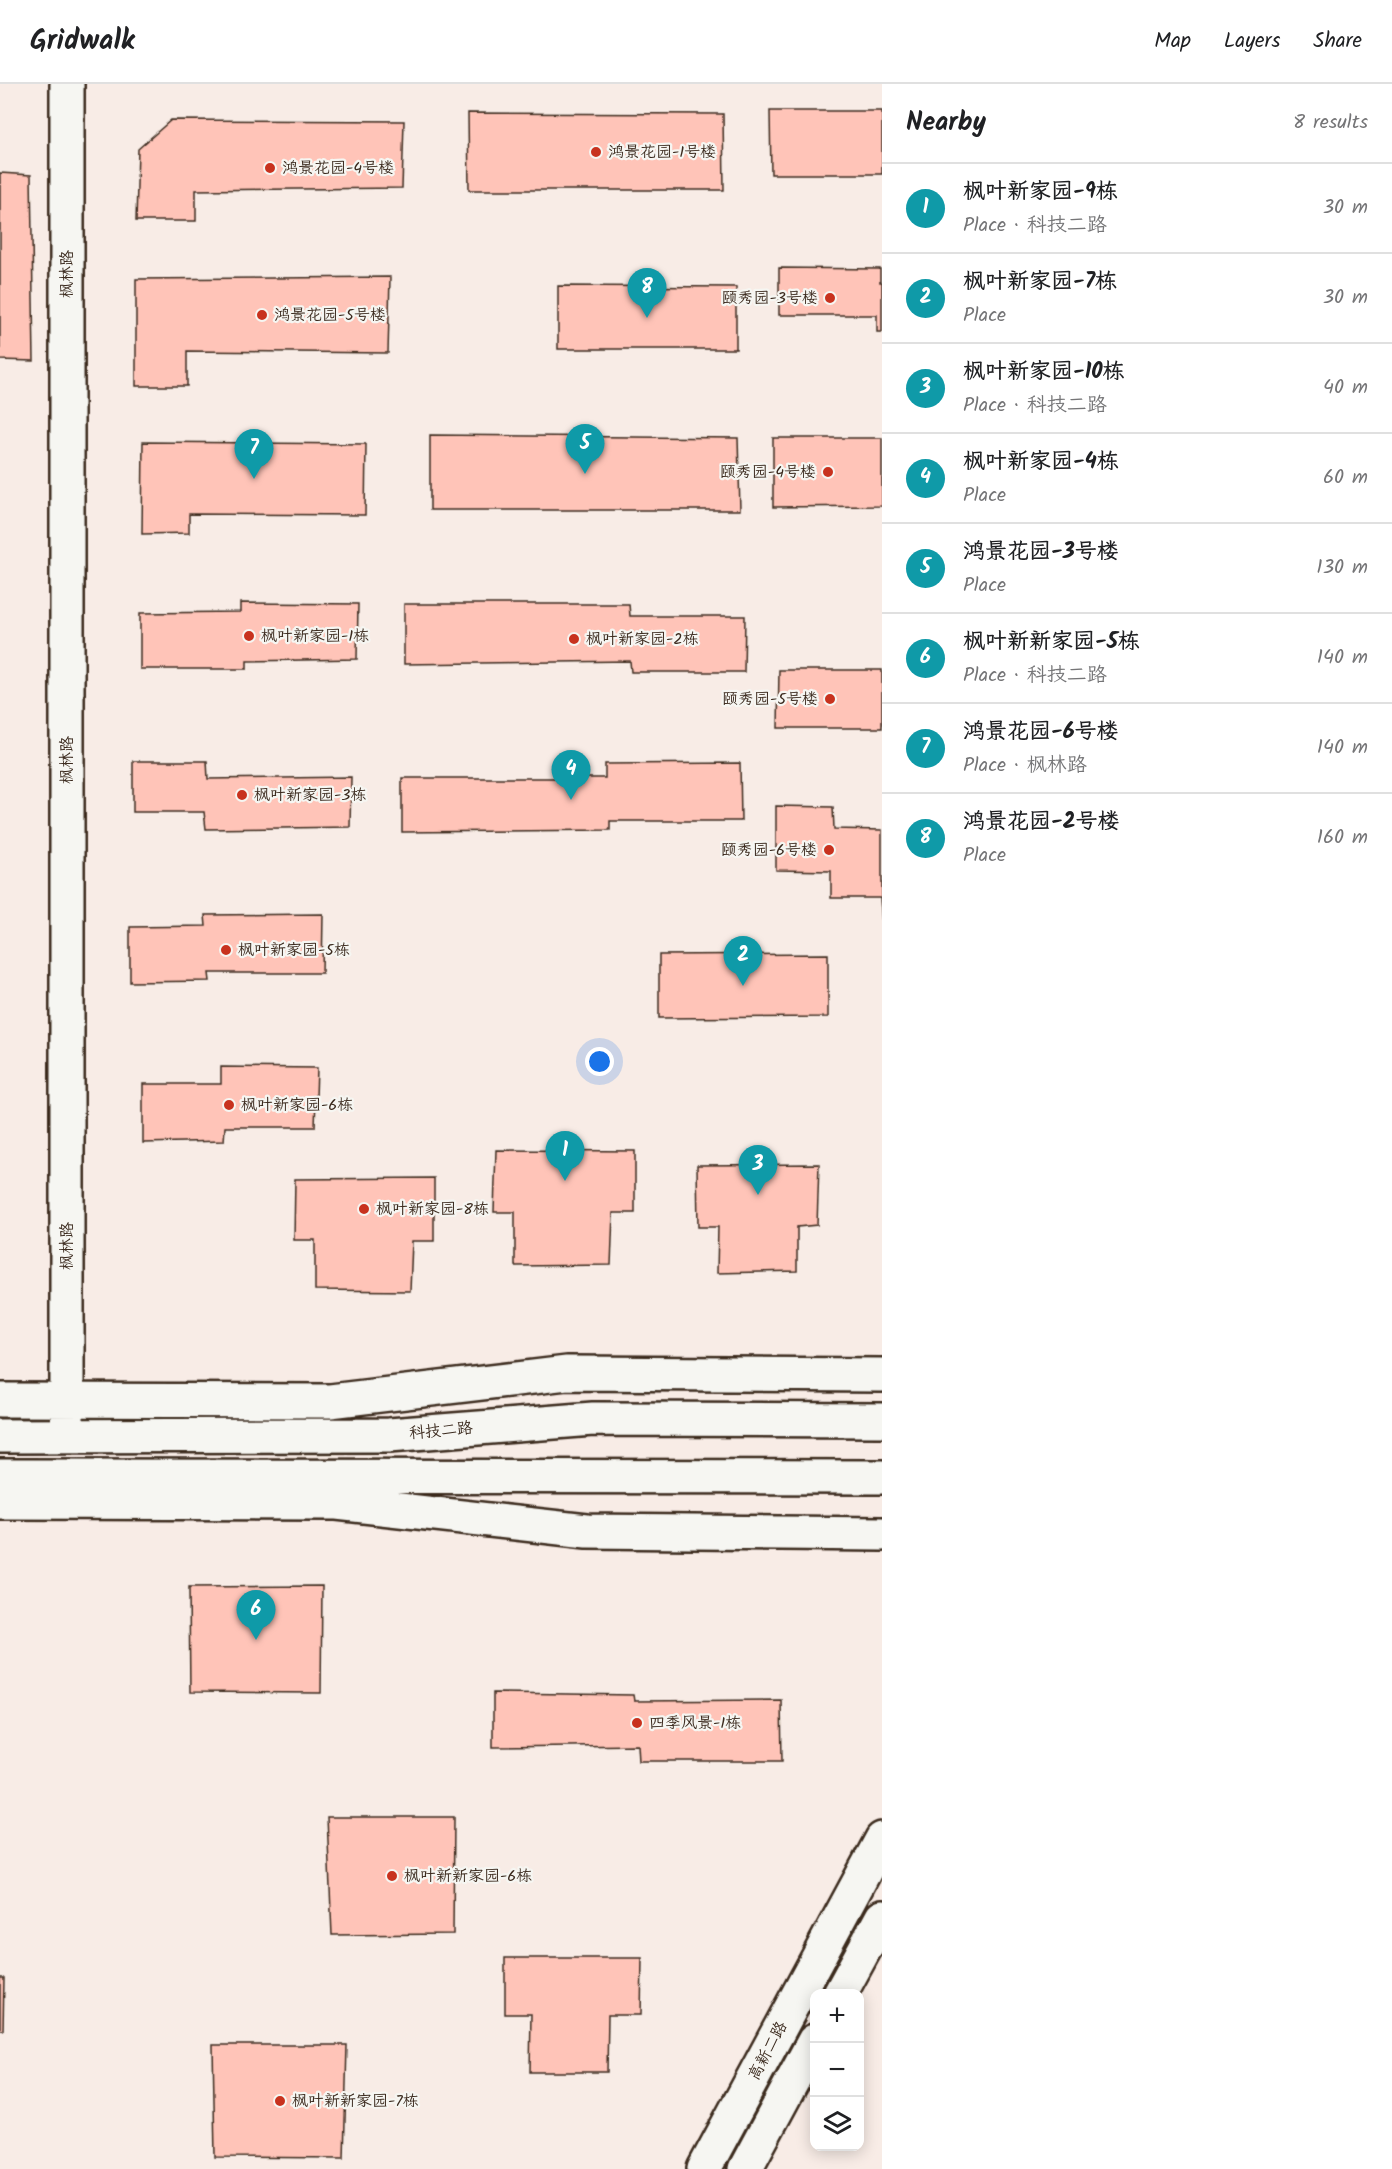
<!DOCTYPE html>
<html lang="en">
<head>
<meta charset="utf-8">
<style>
	body { margin:0; font-family:Kalam,"LXGW WenKai TC",sans-serif; background:#f2f2f2; color:#202124 }
	.controls { position:absolute; right:18px; bottom:18px; display:grid; overflow:hidden; border-radius:12px; box-shadow:0 3px 15px #0003 }
	.controls button { width:54px; height:54px; display:grid; place-items:center; padding:0; border:0; border-bottom:2px solid #e0e0e0; background:#fff; color:#202124; font:30px sans-serif }
	.you { position:absolute; left:600px; top:978px; width:21px; height:21px; margin:-15px; border:4px solid #fff; border-radius:50%; background:#1a73e8; box-shadow:0 0 0 9px #1a73e833 }
	.badge { display:grid; place-items:center; width:39px; height:39px; border-radius:50%; background:#b45309; color:#fff; font-size:20px; font-weight:700 }
	.pin { position:absolute; translate:-50% -50px; filter:drop-shadow(0 2px 3px #0008) }
	.pin::after { content:''; position:absolute; top:32px; width:21px; height:18px; background:inherit; clip-path:polygon(0 0,100% 0,50% 100%) }
	.list { margin:0; padding:0; list-style:none }
	h2 { display:flex; justify-content:space-between; align-items:center; height:78px; margin:0; padding:0 24px; font-size:26px }
	h2 small { font-size:20px; font-weight:400; color:#757577 }
	.list li { display:grid; grid-template-columns:39px 1fr auto; gap:18px; align-items:center; box-sizing:border-box; height:90px; padding:0 24px; border-top:2px solid #e0e0e0 }
	.list b { display:block; font-size:22px; white-space:nowrap }
	.list p { margin:0; font-size:20px; white-space:nowrap; color:#757577 }
	.list em { font-size:20px; font-style:normal; color:#757577 }
	.icon { flex:none; width:33px; height:33px; fill:none; stroke:currentColor; stroke-width:2; stroke-linecap:round; stroke-linejoin:round }
	.map { position:relative; flex:none; width:882px; height:2085px; overflow:hidden }
	header { display:flex; align-items:center; gap:36px; box-sizing:border-box; height:84px; padding:0 30px; background:#fff; border-bottom:2px solid #e0e0e0 }
	header strong { font-size:28px }
	nav { display:flex; gap:33px; margin-inline-start:auto; font-size:21px }
	main { display:flex }
	aside { flex:1; background:#fff }
	.map>svg:first-child { display:block }
</style>
</head>
<body>
<header>
<strong>Gridwalk</strong>
<nav><a>Map</a><a>Layers</a><a>Share</a></nav>
</header>
<main>
<div class="map">
<svg width="882" height="2085" viewBox="0 0 882 2085">
	<rect width="100%" height="100%" fill="#f8ece6"/>
	<filter id="ink" filterUnits="userSpaceOnUse"><feTurbulence type="fractalNoise" baseFrequency=".0167" numOctaves="2"/><feDisplacementMap in="SourceGraphic" scale="12" xChannelSelector="R" yChannelSelector="G"/><feConvolveMatrix kernelMatrix="1 2 1 2 8 2 1 2 1" color-interpolation-filters="sRGB"/></filter>
	<g filter="url(#ink)">
		<path fill="#ffc4b8" stroke="#3b2a1e" stroke-width="1.5" d="M770,27H882V90H771Z
			M468,29L723,30L724,106H469Z
			M171,36L404,37L402,104L196,106V137H136L138,65Z
			M0,89L31,91L34,277L0,276Z
			M779,184L880,185V198H882V248H877V231H779Z
			M390,193L388,269L187,267V302H136V195Z
			M558,202L736,203V265H558Z
			M430,351L738,354L740,426H430Z
			M773,354H882V422L773,423Z
			M143,358L366,360L365,431L189,430V449L142,450Z
			M240,519L358,520L357,575L247,577V585H140V529L240,528Z
			M404,520H629L630,532H745L744,588H631L630,577L404,580Z
			M779,586H882V644H778Z
			M133,677H207L208,695L351,693L350,743L206,745L204,728H133Z
			M740,679L741,737H610V746L402,748V694H605V680Z
			M776,722L833,723L834,745L882,746V840L880,814H831V787L776,786Z
			M323,830L322,889H209L210,897L130,898V843L206,842L205,831Z
			M828,870V933L659,934V871Z
			M221,983L317,984L315,1043H225L224,1057L143,1059V1000H221Z
			M496,1066L635,1067V1129H613L611,1181L515,1182V1128H494Z
			M819,1080L817,1141L797,1143V1187L717,1189L718,1143H698L697,1081Z
			M434,1094V1157H412L410,1207L315,1206V1156H294L295,1095Z
			M322,1502L321,1609L190,1608L189,1503Z
			M493,1609L633,1611L634,1617L781,1616L782,1677H639L638,1661L493,1663Z
			M327,1733H454L453,1850L332,1851Z
			M505,1874H642L641,1931H608L607,1988H530L531,1930H505Z
			M0,1894H4L3,1946H0Z
			M213,1961H347L344,2074L215,2073Z"/>
		<g fill="none" stroke-linecap="round" stroke-linejoin="round">
			<defs>
				<path id="secondary" d="M67,0V1352
					M0,1316L330,1317L567,1289L882,1291
					M0,1352L389,1351L593,1335L882,1336
					M0,1392L882,1393
					M0,1418L337,1419L587,1447L882,1450
					M840,1910L882,1833
					M704,2085L882,1755
					M745,2085L814,1957"/>
			</defs>
			<use href="#secondary" stroke="#3b2a1e" stroke-width="38"/>
			<use href="#secondary" stroke="#f6f6f2" stroke-width="33"/>
		</g>
	</g>
	<g fill="#c8321e" stroke="#f6f6f2" stroke-width="2">
		<circle cx="596" cy="68" r="6"/>
		<circle cx="270" cy="84" r="6"/>
		<circle cx="830" cy="214" r="6"/>
		<circle cx="262" cy="231" r="6"/>
		<circle cx="828" cy="388" r="6"/>
		<circle cx="249" cy="552" r="6"/>
		<circle cx="574" cy="555" r="6"/>
		<circle cx="830" cy="615" r="6"/>
		<circle cx="242" cy="711" r="6"/>
		<circle cx="829" cy="766" r="6"/>
		<circle cx="226" cy="866" r="6"/>
		<circle cx="229" cy="1021" r="6"/>
		<circle cx="364" cy="1125" r="6"/>
		<circle cx="637" cy="1639" r="6"/>
		<circle cx="392" cy="1792" r="6"/>
		<circle cx="280" cy="2017" r="6"/>
	</g>
	<g text-anchor="middle" dominant-baseline="central" stroke-width="4.5" stroke-linejoin="round" paint-order="stroke">
		<g font-size="16" fill="#3b2a1e" stroke="#f6f6f2" text-anchor="start">
			<text x="608" y="68">鸿景花园-1号楼</text>
			<text x="282" y="84">鸿景花园-4号楼</text>
			<text x="818" y="214" text-anchor="end">颐秀园-3号楼</text>
			<text x="274" y="231">鸿景花园-5号楼</text>
			<text x="816" y="388" text-anchor="end">颐秀园-4号楼</text>
			<text x="261" y="552">枫叶新家园-1栋</text>
			<text x="586" y="555">枫叶新家园-2栋</text>
			<text x="818" y="615" text-anchor="end">颐秀园-5号楼</text>
			<text x="254" y="711">枫叶新家园-3栋</text>
			<text x="817" y="766" text-anchor="end">颐秀园-6号楼</text>
			<text x="238" y="866">枫叶新家园-5栋</text>
			<text x="241" y="1021">枫叶新家园-6栋</text>
			<text x="376" y="1125">枫叶新家园-8栋</text>
			<text x="649" y="1639">四季风景-1栋</text>
			<text x="404" y="1792">枫叶新新家园-6栋</text>
			<text x="292" y="2017">枫叶新新家园-7栋</text>
		</g>
		<g font-size="16" fill="#3b2a1e" stroke="#f6f6f2">
			<text transform="translate(67 190) rotate(-90)">枫林路</text>
			<text transform="translate(67 676) rotate(-90)">枫林路</text>
			<text transform="translate(67 1162) rotate(-90)">枫林路</text>
			<text transform="translate(441 1347) rotate(-5)">科技二路</text>
			<text transform="translate(768 1967) rotate(-62)">高新二路</text>
		</g>
	</g>
</svg>
<div class="controls">
<button>+</button>
<button>−</button>
<button><svg class="icon" aria-label="layers" viewBox="0 0 24 24"><path d="M12 4l9 5-9 5-9-5zM3 14l9 5 9-5"/></svg></button>
</div>
<div class="you"></div>
<div class="pin badge" style="left:565px;top:1097px;background:#0f9aa8">1</div>
<div class="pin badge" style="left:743px;top:902px;background:#0f9aa8">2</div>
<div class="pin badge" style="left:758px;top:1111px;background:#0f9aa8">3</div>
<div class="pin badge" style="left:571px;top:716px;background:#0f9aa8">4</div>
<div class="pin badge" style="left:585px;top:390px;background:#0f9aa8">5</div>
<div class="pin badge" style="left:256px;top:1556px;background:#0f9aa8">6</div>
<div class="pin badge" style="left:254px;top:395px;background:#0f9aa8">7</div>
<div class="pin badge" style="left:647px;top:234px;background:#0f9aa8">8</div>
</div>
<aside>
<h2>Nearby<small>8 results</small></h2>
<ul class="list">
<li><span class="badge" style="background:#0f9aa8">1</span><div><b>枫叶新家园-9栋</b><p>Place · 科技二路</p></div><em>30 m</em></li>
<li><span class="badge" style="background:#0f9aa8">2</span><div><b>枫叶新家园-7栋</b><p>Place</p></div><em>30 m</em></li>
<li><span class="badge" style="background:#0f9aa8">3</span><div><b>枫叶新家园-10栋</b><p>Place · 科技二路</p></div><em>40 m</em></li>
<li><span class="badge" style="background:#0f9aa8">4</span><div><b>枫叶新家园-4栋</b><p>Place</p></div><em>60 m</em></li>
<li><span class="badge" style="background:#0f9aa8">5</span><div><b>鸿景花园-3号楼</b><p>Place</p></div><em>130 m</em></li>
<li><span class="badge" style="background:#0f9aa8">6</span><div><b>枫叶新新家园-5栋</b><p>Place · 科技二路</p></div><em>140 m</em></li>
<li><span class="badge" style="background:#0f9aa8">7</span><div><b>鸿景花园-6号楼</b><p>Place · 枫林路</p></div><em>140 m</em></li>
<li><span class="badge" style="background:#0f9aa8">8</span><div><b>鸿景花园-2号楼</b><p>Place</p></div><em>160 m</em></li>
</ul>
</aside>
</main>
</body>
</html>
